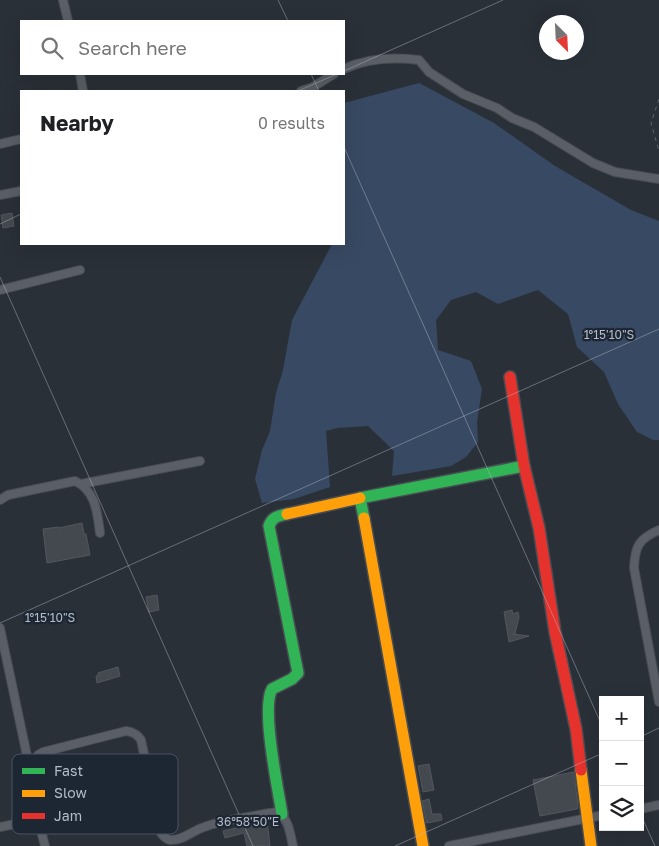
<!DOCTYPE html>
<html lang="en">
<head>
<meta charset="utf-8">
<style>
	body { margin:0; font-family:"Golos Text",sans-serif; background:#f6f6f6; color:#202124 }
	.controls { position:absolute; right:15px; bottom:15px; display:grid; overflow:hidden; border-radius:0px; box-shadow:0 5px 20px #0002 }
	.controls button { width:45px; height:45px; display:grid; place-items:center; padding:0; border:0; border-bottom:1px solid #e0e0e0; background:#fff; color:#202124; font:25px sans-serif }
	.compass { position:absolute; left:539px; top:15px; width:45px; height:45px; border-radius:50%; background:#fff; box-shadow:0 5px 20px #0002; rotate:156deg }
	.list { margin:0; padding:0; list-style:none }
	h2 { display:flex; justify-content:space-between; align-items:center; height:65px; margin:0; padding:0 20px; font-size:21px }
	h2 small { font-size:16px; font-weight:400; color:#757577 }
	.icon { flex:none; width:28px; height:28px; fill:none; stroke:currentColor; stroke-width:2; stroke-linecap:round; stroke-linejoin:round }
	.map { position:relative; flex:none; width:659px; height:846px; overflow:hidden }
	.search { position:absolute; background:#fff; box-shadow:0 5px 20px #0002; left:20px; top:20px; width:325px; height:55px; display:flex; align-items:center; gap:12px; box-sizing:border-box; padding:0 18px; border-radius:0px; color:#757577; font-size:19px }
	.panel { position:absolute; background:#fff; box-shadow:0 5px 20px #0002; left:20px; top:90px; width:325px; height:155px; border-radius:0px }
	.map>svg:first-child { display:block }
</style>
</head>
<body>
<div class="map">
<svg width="659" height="846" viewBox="0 0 659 846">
	<rect width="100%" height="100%" fill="#2a3038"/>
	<path fill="#384963" d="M419,83L494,123L555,166L631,210L659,221V440H653L637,432L618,404L604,372L577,347L568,314L538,290L498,304L476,292L451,300L436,320L438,350L471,361L482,389L477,422L478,442L466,457L451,466L392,476L394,451L368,426L337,428L326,431L330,487L294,499L262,503L255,479L262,450L270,431L276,393L283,370L292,320L332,244H344V103Z"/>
	<path fill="#444950" stroke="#52575f" d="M12,213L14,226L3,228L1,215Z
		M82,523L84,534H86L90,555L47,563L43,529L59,527V528Z
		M157,595L159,610L149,612L146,597Z
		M512,610L513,614L518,612L519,617L515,634H513L529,636L509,642L504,612Z
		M118,667L120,676L97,683L96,676H98V673Z
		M429,764L434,790L423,792L418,766Z
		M574,772L578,807L577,809L540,816L533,780Z
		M429,799L432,814H441L442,820L427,823L422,801Z
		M267,821L270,846H247L244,833L225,838L223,831Z"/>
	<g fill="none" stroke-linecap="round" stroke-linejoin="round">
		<defs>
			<path id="street" d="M63,0L68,21
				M344,69C367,58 394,57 419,60L429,72L463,94L497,108L512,118L534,127L593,163L615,172L659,179
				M80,74L83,91
				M301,91L313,87
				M311,91L313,87L334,74
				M0,144L21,139
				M0,195L21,191
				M0,290L80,270
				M81,484L200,461
				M0,500L8,495L75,481C96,491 97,512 100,533
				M659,530C638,539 635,547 634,568L659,702
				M0,628L30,770L38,819
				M30,770L38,755L43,752L126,731C133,732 137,734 141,740L161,833C164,837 166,839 170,840C181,841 190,833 199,829C223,819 251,817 276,812C289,817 290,834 293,846
				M640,809L659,805
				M0,827L38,819L45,846
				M449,846L603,815"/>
			<path id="fast" d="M364,518L360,498L524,466
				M282,814C278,789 261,708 272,689L292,679L298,673L269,526C272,517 278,516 287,514"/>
			<path id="slow" d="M287,514L360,498
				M364,518L423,846
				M581,770L591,846"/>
			<path id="jam" d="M510,377L524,466L539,528L555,632L576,729L581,770"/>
		</defs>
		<use href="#street" stroke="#484c53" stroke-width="10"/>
		<use href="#fast" stroke="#484c53" stroke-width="14"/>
		<use href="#slow" stroke="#484c53" stroke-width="14"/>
		<use href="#jam" stroke="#484c53" stroke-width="14"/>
		<path stroke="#5d636a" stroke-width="1" stroke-dasharray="4 4" stroke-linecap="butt" d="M659,99L651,123L659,151"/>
		<use href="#street" stroke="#5a5e66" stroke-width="8"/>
		<use href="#fast" stroke="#30b455" stroke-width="11"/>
		<use href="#slow" stroke="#ff9f0a" stroke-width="11"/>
		<use href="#jam" stroke="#e5322d" stroke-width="11"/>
	</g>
	<path fill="none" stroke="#b4bcc9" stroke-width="1" stroke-opacity="0.45" d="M278,0L288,21M344,71L503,0M311,74L319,91M298,91L337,74M344,147L603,728M0,224L21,214M0,277L253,846M0,623L659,329M640,737L659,728M640,813L655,846M395,846L603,753"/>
	<rect x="12" y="754" width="166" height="80" rx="8" fill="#1d2633" stroke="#4a5360" stroke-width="1"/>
	<rect x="22" y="768" width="23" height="6" fill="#30b455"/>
	<rect x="22" y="790" width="23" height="7" fill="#ff9f0a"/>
	<rect x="22" y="813" width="23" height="6" fill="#e5322d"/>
	<g font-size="14" fill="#b4bcc9">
		<text x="54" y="776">Fast</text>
		<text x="54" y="798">Slow</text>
		<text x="54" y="821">Jam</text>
	</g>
	<g font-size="12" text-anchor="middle" fill="#b4bcc9" stroke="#1d2633" stroke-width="4.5" stroke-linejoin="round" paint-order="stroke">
		<text x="609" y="339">1°15'10"S</text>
		<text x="50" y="622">1°15'10"S</text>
		<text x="248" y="826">36°58'50"E</text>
	</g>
</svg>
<div class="controls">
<button>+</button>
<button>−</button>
<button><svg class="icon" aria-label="layers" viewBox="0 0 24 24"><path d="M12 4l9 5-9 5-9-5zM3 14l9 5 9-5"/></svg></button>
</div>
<svg class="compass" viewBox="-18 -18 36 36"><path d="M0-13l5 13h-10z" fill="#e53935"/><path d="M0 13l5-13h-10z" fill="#757577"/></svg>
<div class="search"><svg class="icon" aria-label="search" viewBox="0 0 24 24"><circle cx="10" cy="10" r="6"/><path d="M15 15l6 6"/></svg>Search here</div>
<section class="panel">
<h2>Nearby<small>0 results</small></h2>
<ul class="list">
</ul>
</section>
</div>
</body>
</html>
